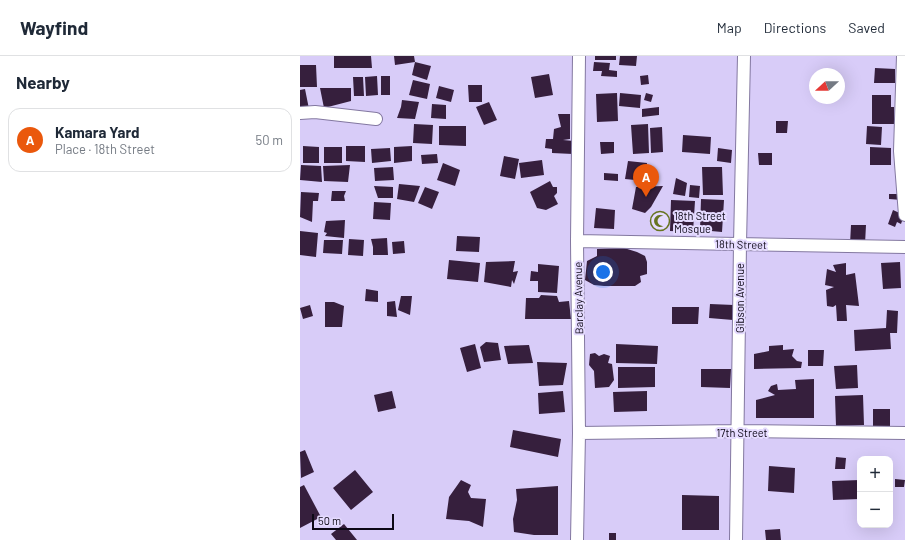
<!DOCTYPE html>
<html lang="en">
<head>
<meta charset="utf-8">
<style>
	body { margin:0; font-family:Barlow,sans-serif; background:#f2f2f3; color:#1f2937 }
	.controls { position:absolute; right:12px; bottom:12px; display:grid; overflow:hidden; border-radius:8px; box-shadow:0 4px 16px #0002 }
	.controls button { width:36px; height:36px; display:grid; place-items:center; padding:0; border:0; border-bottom:1px solid #e0e1e3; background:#fff; color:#1f2937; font:20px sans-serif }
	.compass { position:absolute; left:509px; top:12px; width:36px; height:36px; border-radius:50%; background:#fff; box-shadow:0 4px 16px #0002; rotate:249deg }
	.scale { position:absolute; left:12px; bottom:10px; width:82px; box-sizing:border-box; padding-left:4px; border:2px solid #0d0816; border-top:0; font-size:11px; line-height:14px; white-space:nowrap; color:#0d0816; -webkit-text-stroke:3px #e5dbff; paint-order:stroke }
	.you { position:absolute; left:303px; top:216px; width:14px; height:14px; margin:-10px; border:3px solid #fff; border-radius:50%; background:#1a73e8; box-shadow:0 0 0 6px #1a73e833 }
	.badge { display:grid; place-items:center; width:26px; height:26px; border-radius:50%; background:#ea580c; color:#fff; font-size:13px; font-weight:700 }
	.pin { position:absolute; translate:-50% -33px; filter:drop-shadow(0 1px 2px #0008) }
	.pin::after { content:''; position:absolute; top:21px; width:14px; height:12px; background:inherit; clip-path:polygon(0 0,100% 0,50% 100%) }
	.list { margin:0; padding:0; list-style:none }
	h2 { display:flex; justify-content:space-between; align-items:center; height:52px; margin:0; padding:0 16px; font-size:17px }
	h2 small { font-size:13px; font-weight:400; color:#747a83 }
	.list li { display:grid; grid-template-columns:26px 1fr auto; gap:12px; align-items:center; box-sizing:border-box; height:64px; margin:0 8px 8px; padding:0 8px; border:1px solid #e0e1e3; border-radius:12px }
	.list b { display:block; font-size:15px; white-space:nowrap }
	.list p { margin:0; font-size:13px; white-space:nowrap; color:#747a83 }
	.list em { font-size:13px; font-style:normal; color:#747a83 }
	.map { position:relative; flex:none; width:605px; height:484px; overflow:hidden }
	header { display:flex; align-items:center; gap:24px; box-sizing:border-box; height:56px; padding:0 20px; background:#fff; border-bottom:1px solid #e0e1e3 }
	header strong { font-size:19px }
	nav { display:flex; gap:22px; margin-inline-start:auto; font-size:14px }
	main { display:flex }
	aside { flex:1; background:#fff }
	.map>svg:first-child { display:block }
</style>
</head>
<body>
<header>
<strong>Wayfind</strong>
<nav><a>Map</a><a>Directions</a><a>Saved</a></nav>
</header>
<main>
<aside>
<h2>Nearby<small></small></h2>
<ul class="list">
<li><span class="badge">A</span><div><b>Kamara Yard</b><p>Place · 18th Street</p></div><em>50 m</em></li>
</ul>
</aside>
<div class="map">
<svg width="605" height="484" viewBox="0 0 605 484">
	<rect width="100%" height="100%" fill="#d8ccf8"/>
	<path fill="#361f3d" d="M34,0H71L72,12H34Z
		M94,0H114L115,6L95,9Z
		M295,0H316V4H295Z
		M320,0H337L336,10L319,9Z
		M115,6L131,10L127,24L112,19Z
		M294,6L310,7L309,14L317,15V21L301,20L302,15H293Z
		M0,9H16L17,31H0Z
		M575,12L595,13V27H574Z
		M249,18L253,39L235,42L231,21Z
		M348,19L349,28L341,29L340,20Z
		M77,20L78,39L66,40L65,21Z
		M81,20H90V39H81Z
		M53,21H63L64,40H54Z
		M113,24L130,28L127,43L109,39Z
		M168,29H182V46H169Z
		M139,30L154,34L151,46L136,42Z
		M20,32H51V45L24,52Z
		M5,33L9,53L0,54V34Z
		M317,37L318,65L297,66L296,38Z
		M320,37L341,39L340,52L319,50Z
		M346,37L353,39L351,46L344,44Z
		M572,39H591V51H594V68H572Z
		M102,44L119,46L115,63L97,62L101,51Z
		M189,46L197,64L184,69L176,51Z
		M132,48L146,49V63L131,62Z
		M359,51V59L342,61V53Z
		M258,58H270V83L263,84L274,85L273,98L252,97V93L245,92L246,83H253L254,73L261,71Z
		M476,65H488L487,77H476Z
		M114,68L133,69L132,88L113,87Z
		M348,68L349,97L333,98L331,69Z
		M139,70H166V90L139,89Z
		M567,70L582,71L581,89L566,88Z
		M362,71L363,96L351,97L350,72Z
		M383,79L411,81L410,98L382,96Z
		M300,86H314V97L301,98Z
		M3,90L19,91V107H3Z
		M46,90H65V106L46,105Z
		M112,90V105L94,107V91Z
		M24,91H42V107H24Z
		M570,91L591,92V109H570Z
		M90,92L91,105L72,107L71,93Z
		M418,92L432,94L431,107L417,105Z
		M458,97H472V109H459Z
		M137,98L138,107L122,108L121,99Z
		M204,100L219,103L215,123L200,120Z
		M242,104L244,119L221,122L219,107Z
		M328,105L347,107L345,125L325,123Z
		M143,107L160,114L155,130L137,124Z
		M1,109L21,110L22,126L0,124Z
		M50,109L48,126L24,125L23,110Z
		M93,111L94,124L75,125L74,112Z
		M402,111H422L423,139H403Z
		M304,117L318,118V125L304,124Z
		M376,122L387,127L385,140L373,138Z
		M250,125L253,131H257V137L254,140L258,148L246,154L237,152L230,136Z
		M99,128L120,130L114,146L97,143Z
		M390,129L400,130L399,142L389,141Z
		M74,130L93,131V142H78Z
		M363,130L351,151L345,157L332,153L336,131Z
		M125,131L139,136L132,153L118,147Z
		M32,135H46L44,140L45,145H31Z
		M1,136L19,137L18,145H13L12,166L0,161Z
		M589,138H602V144L589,143Z
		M401,143L424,144L422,176L400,174Z
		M371,144L395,145L393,176L370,175Z
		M74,146L91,147L90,164L73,163Z
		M296,152L315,154L314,173L294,172Z
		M593,154L604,159L601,168L597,166L595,171L588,168Z
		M45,164L44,182L25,180L27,177L24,176L26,165Z
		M551,169H566L565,188H550Z
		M0,175L18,177L16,201L0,199Z
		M157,180L180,181L179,196L156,195Z
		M87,182L88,199H73V191L71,183Z
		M49,183L64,184L63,200L48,199Z
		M24,184H43L42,198L23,197Z
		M104,185L105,197L93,198L92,186Z
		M324,192L337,196L345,200L347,206V218L340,220L341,226L335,230H304L294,229L285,224L287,205L297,200V193Z
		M149,204L180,207L178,226L147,223Z
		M215,205L213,216L218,215L214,228L212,224L211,231L184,226L186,206Z
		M600,206L601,232L583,233L581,207Z
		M546,207V219L555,217L559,250L546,249L547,265H537L536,249L533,251L527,250L526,234L534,231L525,229L527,213L536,216L533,209Z
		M238,208L259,210L257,237L238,236V225H230L231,215L238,216Z
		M66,233L78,235V246L65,245Z
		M241,239L257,240L259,246L269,245L271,263H225L226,242H239Z
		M101,240H112L110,259L98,254Z
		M95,245L97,261L87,260V246Z
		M25,246H34L44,250L42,271H25Z
		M410,248L434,249L433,264L409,262Z
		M10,249L13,260L3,263L0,252Z
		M372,251H399L398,268H372Z
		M587,254L598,255L597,277H590L591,293L555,295L554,274L586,272Z
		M186,286L198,287L201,304L184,306L180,291Z
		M175,288L181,312L167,316L160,292Z
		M316,288L358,290L357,308L316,307Z
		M229,289L233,307L208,308L204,290Z
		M483,289V294L494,293L492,300L497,305L502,306L501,312L454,313V298L469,295V290Z
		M508,294H524L523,310H508Z
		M295,297L299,300L304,298L310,300L308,307L312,308L314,324L309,331L295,332L294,315L289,309L290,298Z
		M237,306L267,307L263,329L239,330Z
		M557,309L558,332L536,333L534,310Z
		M318,311H355V331L318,332Z
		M401,313H431L430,332L401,331Z
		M514,323V362H456V344L475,339L468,335L471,330L477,328L478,334L496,333L495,324Z
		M92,335L96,352L78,356L74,339Z
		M263,335L265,356L239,358L238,337Z
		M347,335V355L314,356L313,336Z
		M563,339L564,369L536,370L535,340Z
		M573,353H590V371H573Z
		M213,374L261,383L258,401L210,391Z
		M5,394L14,416L1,422L0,396Z
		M536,401L546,402L545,413H535Z
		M469,410L495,412L494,437L468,435Z
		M55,414L73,436L51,454L33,432Z
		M595,423L605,424L604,431H595Z
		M161,424L171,429L168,436L171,442L186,443L183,471L169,465L146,463L149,441Z
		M560,424V443L533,444L532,425Z
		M4,429L21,461L0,472V431Z
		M258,430V479H234L214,476L213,463L217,444L216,433Z
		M382,439L419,440V474H382Z
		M44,468L57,484H36L31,478Z
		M480,473L481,484H466L465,474Z
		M309,477H316V484H309Z"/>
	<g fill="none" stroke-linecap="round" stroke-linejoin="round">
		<defs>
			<path id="minor" d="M603,0L600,95L605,159
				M0,57L15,56L76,63
				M277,185L605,191
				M279,377L438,375L605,377
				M277,484L279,377L277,185L279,0
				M436,484L440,188L444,0"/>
		</defs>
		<use href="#minor" stroke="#8378a0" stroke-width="14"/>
		<use href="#minor" stroke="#fff" stroke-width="12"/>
	</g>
	<defs>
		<symbol id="mosque-ring" viewBox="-11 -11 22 22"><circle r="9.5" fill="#e5dbff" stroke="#677420" stroke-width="1.5"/><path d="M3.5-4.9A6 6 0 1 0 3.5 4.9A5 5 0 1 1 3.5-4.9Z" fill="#677420"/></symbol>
	</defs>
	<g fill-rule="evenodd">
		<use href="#mosque-ring" x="349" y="154" width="22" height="22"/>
	</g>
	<g text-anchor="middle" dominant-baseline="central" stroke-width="4" stroke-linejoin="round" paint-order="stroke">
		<g font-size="11" fill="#0d0816" stroke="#e5dbff" text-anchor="start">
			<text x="374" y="159">18th Street<tspan x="374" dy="13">Mosque</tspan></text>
		</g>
		<g font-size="11" fill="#0d0816" stroke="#e5dbff">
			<text transform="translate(441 188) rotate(1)">18th Street</text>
			<text transform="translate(278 242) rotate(-91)">Barclay Avenue</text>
			<text transform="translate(439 242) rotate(-90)">Gibson Avenue</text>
			<text x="442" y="376">17th Street</text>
		</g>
	</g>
</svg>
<div class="controls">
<button>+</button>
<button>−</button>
</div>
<svg class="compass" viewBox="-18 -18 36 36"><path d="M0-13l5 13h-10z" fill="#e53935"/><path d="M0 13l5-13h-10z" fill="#747a83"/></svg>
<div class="scale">50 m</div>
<div class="you"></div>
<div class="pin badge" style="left:346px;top:141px">A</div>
</div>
</main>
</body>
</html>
